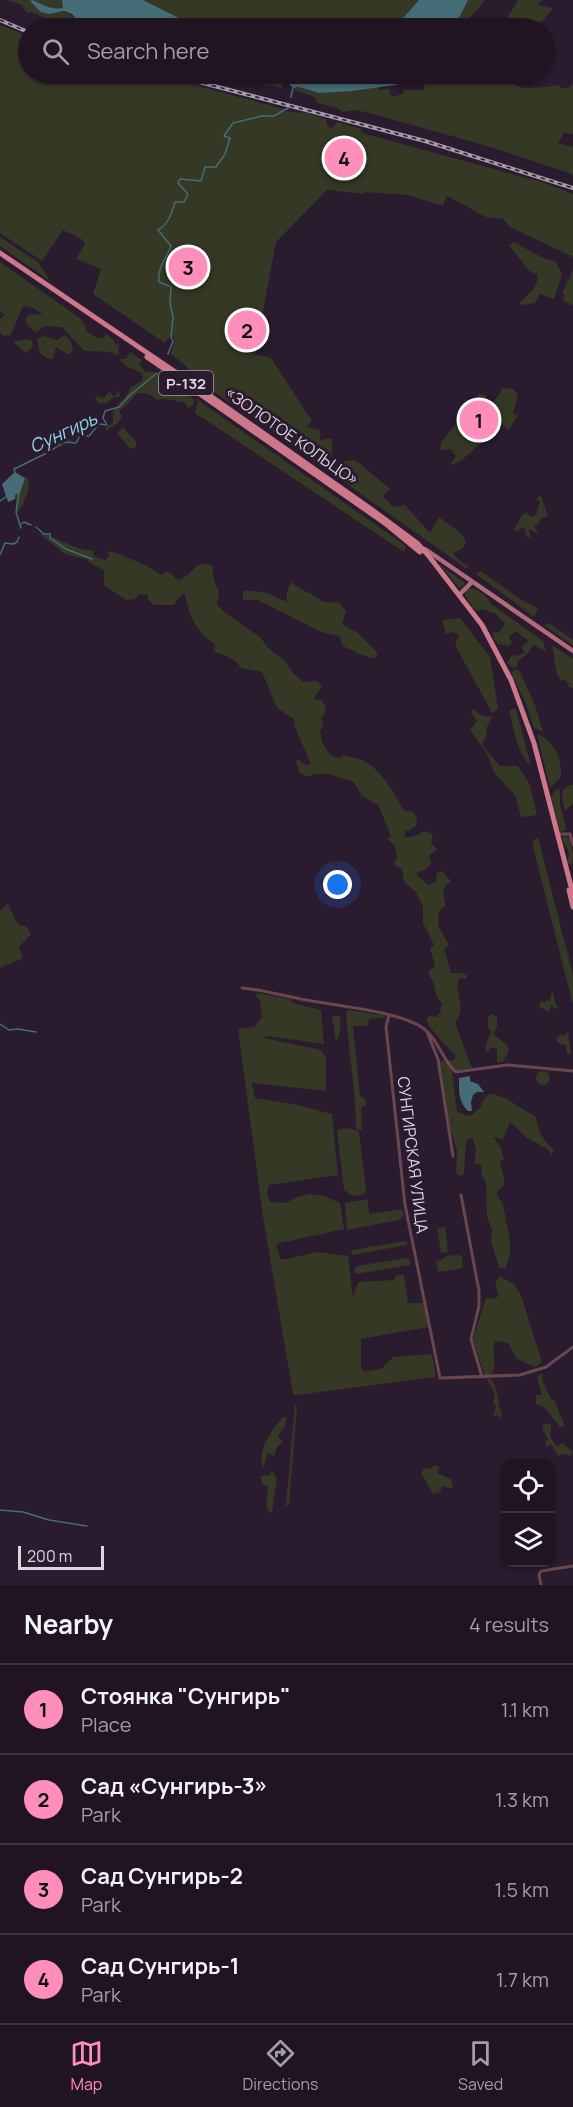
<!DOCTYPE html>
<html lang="en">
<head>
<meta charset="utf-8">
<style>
	body { margin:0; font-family:Manrope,sans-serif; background:#2d2130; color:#f1f3f6 }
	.controls { position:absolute; right:18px; bottom:18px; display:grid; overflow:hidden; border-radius:12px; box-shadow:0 2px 4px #0004 }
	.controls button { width:54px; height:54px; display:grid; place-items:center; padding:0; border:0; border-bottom:2px solid #3d3341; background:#201423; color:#f1f3f6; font:30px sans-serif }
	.scale { position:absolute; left:18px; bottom:15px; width:86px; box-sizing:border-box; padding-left:6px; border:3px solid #ded4e2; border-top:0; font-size:16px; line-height:21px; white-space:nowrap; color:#ded4e2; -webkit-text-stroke:4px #2a1b2f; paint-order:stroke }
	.you { position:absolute; left:338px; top:885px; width:21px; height:21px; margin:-15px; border:4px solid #fff; border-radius:50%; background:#1a73e8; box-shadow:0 0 0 9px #1a73e833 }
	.badge { display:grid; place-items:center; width:39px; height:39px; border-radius:50%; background:#ff8eba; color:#111; font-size:20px; font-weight:700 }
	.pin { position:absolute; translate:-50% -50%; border:3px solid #fff; box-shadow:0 2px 6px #0006 }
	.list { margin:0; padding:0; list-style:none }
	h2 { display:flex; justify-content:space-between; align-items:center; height:78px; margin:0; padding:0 24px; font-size:26px }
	h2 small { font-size:20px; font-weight:400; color:#a29ea6 }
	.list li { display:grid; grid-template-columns:39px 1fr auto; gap:18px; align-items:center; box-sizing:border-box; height:90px; padding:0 24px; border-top:2px solid #3d3341 }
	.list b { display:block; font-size:22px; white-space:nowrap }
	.list p { margin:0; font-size:20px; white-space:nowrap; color:#a29ea6 }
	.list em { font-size:20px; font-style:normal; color:#a29ea6 }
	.icon { flex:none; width:33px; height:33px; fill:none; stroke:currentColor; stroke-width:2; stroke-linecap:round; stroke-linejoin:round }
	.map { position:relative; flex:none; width:573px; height:1585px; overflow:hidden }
	.search { position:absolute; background:#201423; box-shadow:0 2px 4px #0004; left:18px; right:18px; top:18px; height:66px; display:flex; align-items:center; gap:15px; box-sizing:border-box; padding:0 21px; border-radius:33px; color:#a29ea6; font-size:22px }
	.sheet { height:438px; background:#201423 }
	nav { display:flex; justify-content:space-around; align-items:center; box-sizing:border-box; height:84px; border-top:2px solid #3d3341; background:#201423; font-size:16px; color:#a29ea6 }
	nav a { display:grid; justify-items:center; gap:3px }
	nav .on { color:#ff8eba }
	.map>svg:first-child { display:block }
</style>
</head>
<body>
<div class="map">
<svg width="573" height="1585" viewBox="0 0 573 1585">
	<rect width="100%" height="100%" fill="#2a1b2f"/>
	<path fill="#343825" d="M8,0H31L49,14C62,11 68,10 77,21L64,20L62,25H59L32,12L27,13L22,5Z
		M33,0H62L63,8C54,10 41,6 33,0Z
		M143,0H419L394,28H204L187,22Z
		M468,0H485L469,19L466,28H454Z
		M518,0H542L537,5L553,8C534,33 530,29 501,28Z
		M0,25L28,36V74H154L284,109L277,115L286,111L302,113L303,112L326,119L328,127L333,128L337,122L361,129L362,133L545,183L573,194V257L510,227L503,219L486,217L447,196L443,206L408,195L365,192V194L327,190L276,242L255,354L271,358L312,421L307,427L320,430V440L332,438V456L306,443L343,474V461L354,460L358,462L390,489L383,496L393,507L405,505L430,533L439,517L462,534L466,543L462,549L454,552V555L468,567L467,569L241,409L243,405L232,397L229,402C207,389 191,369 171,354L175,339L171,335L165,343L93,294L101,269L76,259L85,244L83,240L63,230L42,261L0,233Z
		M227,74L268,83H283L281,88L226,76Z
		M410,74H463L464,81L501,79L523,88L547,87L556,85L566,89L573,84V134L564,133L558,143L573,147V177L572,174L494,148L384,117L356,110L343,112L336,107L334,108L316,102L315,97L293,90L299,87L319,93L378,87L379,90L389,88L391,97L403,94L404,90H424L425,86L419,81L396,85Z
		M0,237L39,263L51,282L0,246Z
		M514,242L543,258L555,261L562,274L554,299L540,294L535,303L521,305L519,303C527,295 540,286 537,274L529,271L509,245Z
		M0,262L80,318L86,327V331L97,338H103L106,334L113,339L116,345L120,344L118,349L119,355L108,352L84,351L62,327L45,326L35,333L26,323V317L32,314L43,315L34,308L23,306L11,335L4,336L0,333V319L5,315L0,311Z
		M573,269V305L563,301L564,295L562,294Z
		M65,335L71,342L73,349L69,355L56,347L53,359H48L40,353L37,339L43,336L57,340Z
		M28,339L32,341L33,346L26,353L14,343L16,341Z
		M130,352L143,361L139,363L145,372C154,371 159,375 168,375L194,400L193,406L188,408L184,402C174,402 167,397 157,400L149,394L137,393L127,405L119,411L122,416L118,423L106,431L105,428L113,423V412L120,402L126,397L130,388L143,380L142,373L126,366L119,359H126Z
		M503,388L513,389L518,394L513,413L518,416L508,430L502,425L462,460L452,465L451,463L456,456L451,449L440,450L441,443L479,394L486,395L488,410Z
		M119,390L120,397L112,398L109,402L99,404L96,400L95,396L104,398L110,391L112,395L115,396Z
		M198,400L406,546L404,552L195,413Z
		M70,423H75V430L65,435L64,439L73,440L60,447L53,444L58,439L56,429L66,430Z
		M123,427L137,443L135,448L130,449L117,433Z
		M27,477C33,486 23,505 17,513L15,495L20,493L25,478Z
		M541,496L548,516L540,519L539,524L534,525L538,534L529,529L530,538L527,537L525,529L520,528L518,532L514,529L522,515L527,513L532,517L536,515L540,501L537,500L538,497Z
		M39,533C58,536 73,551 93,550L94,556L104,560L109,557L108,552L112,551C128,559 146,563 161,575L167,571L178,580C194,576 192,560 212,565L214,581L219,592L217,604L223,611L261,638L267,647L285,661L292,672L303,682L317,681L322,686L313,699L321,700L326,707L325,714L321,718L323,727L320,731C322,743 326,755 339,758L343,755C349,758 357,757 362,760C381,769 394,792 403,810L413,812L417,817L416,826L409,831H405V837H412L425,831L433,835L431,843L437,849L429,856L431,863L427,869L418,872L417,876L429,885L436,881L437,873L442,871L451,881C438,892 445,893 445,906L439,911L438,926L449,945L444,949L451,973H463L467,976L466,979L459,978C453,995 468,1005 455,1023L472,1068L452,1071L457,1112L470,1116L480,1108L484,1099L490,1093L505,1098L536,1117C538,1132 542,1139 554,1150L552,1155L547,1149L527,1138L510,1122L503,1140L493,1137L501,1148L504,1160L500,1161L505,1185L497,1191V1195L503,1204L510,1241V1255L505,1269L499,1267L491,1242L492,1230L487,1217L486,1182L482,1176L481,1165L474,1164L476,1150L473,1138L466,1140L464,1174L460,1176L456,1173L457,1151L450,1127L440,1061L454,1060L456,1056C446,1045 432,1032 426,1020L429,1016L436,1017L440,1013L442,1003C433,996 437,984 429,976V971L435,967L430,948L434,945L423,923V906L415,891L404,882L402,869L393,864L397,858L395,846L387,839L391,836L378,805L362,796L354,782L329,774H315L306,777L299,772L296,762L298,759L306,765L311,764L294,725V719L277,708L262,672L241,668C234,658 226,655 214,652L215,645C211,640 207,639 203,635C194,626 187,608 185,594H182L174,605H154L148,599L147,594H139L135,599L126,600L104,585V570L93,565L86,559L65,554Z
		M440,565L464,582V586L459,588Z
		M481,571L521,600L538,608L534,617L476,574Z
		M291,582C301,591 313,593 323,602L340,603L346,612L342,624L358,633L378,653L375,658C363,657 354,651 343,646L339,636L321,632L258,600H243V591C265,591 267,592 287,602V591Z
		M470,588C477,588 488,596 490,603L543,641L546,652L534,645L527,654L518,661L517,666L513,668L507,663L512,655L518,656L525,652L522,648L523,644H526L528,640L515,631L509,637L512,643L509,646L498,644L493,638V632L498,633L505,624L496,614L482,609L479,611L475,610L465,596L466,591Z
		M460,618L490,657L498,709L492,713L455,645L459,635L453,632L446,634L442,620Z
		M549,623L573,640V646L544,625Z
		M552,645L573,659V689L568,686L569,683L563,679L561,681L557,675Z
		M516,669L520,672L535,705L543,732L534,728L526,704L511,672Z
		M514,708L516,709L531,766C517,753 514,729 509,711Z
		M473,709L483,716L492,717L486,729L487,735L482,745L500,766H518L530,785L537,815L521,817L515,795L494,773L488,755L470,730L477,721L471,713Z
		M537,734C555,741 562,758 561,777L550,788Z
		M570,785H573V803L565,811L562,799L563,790Z
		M558,789L560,791V804L566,829L562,832L560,831L551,797L555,790Z
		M564,835L569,838L573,854L572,866L567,862L569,854L567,847L564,845L562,839Z
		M538,837L573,975V1005L532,842Z
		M8,904L16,921L21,926H26L31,934L19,947L23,958L0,968V910Z
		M553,992L555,1002L558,1007L555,1009L551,1005L549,1012L539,1007L541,1001L545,1002L548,1000L550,1002L551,994Z
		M257,993L290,999L293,1003L321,1010L324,1044L267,1036L264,1038L321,1050L326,1057V1091L252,1083L255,1098L298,1105L332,1114L338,1175L269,1185L267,1195L270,1202L285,1203L298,1197L310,1194L324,1196L340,1203L344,1229L276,1244L280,1259H287L318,1252L348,1256L353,1298L358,1282L394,1280L396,1275H404L408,1303H424L428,1327L361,1339V1368L364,1372L381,1369L393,1357L432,1354L436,1377L296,1395L293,1394L263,1217L238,1029L254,1027L262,1017L260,1000L256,996Z
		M349,1010L386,1016L383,1018L369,1019L368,1026H353L360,1096L365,1099L366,1105L361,1108L362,1130L356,1129C356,1089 348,1050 346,1011Z
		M492,1014L497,1017V1027L493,1034L506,1044L509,1050L503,1062H497V1049L492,1047L486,1052L485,1048L491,1032L488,1027V1017Z
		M332,1016H340C341,1022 341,1037 336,1041Z
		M568,1032L571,1053L567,1054L566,1045L560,1044L556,1040L560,1034L564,1036Z
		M536 1078a7 7 0 1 1 14 0a7 7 0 1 1-14 0Z
		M347,1128L359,1131L366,1190L364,1194L353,1196L344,1190L337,1130Z
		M368,1199L369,1214L402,1209L404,1215L399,1220L347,1230L345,1203Z
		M445,1226L448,1252L441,1253L437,1227L441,1228Z
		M405,1241L408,1243L406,1245L353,1255L351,1253L352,1250Z
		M459,1255L462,1257L463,1267L459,1269L438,1272L436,1261L442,1260L446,1256Z
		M408,1258L411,1261L410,1265L357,1274L354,1271L356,1266Z
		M499,1276L514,1284L521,1295L542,1362L535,1367L517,1359L508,1343L495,1341C491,1353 498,1365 491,1376L484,1374L473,1339L486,1298L493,1299L499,1296L495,1284Z
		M542,1373L543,1382L551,1399L554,1400L565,1426L560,1427L544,1407L536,1404V1395H542L537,1377Z
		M486,1379H491C498,1386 498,1405 502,1415L501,1418L497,1415L493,1417L496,1406L493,1402C497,1395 491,1385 486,1379Z
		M295,1404L297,1406L289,1505L286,1506Z
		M283,1417H287L285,1426L278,1436L283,1442L277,1447L274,1456L268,1453L263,1468C256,1451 272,1430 283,1417Z
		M551,1423C552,1436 546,1435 557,1446L563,1443L573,1452L570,1456L565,1454L558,1456L551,1444L547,1447L545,1444L548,1439L543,1430V1425Z
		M436,1465L440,1467L437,1473L451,1479L453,1487L451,1489L442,1486L440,1492L433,1494L421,1473L424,1468L429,1469Z
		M272,1470L277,1479L272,1512L269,1513L266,1505L268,1487L263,1485L260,1476L270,1475Z"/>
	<path fill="#446d77" d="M33,0C41,5 54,10 63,8L62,0H143L187,22L204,28H97L77,21L72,14L64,11L49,14L41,12L30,1Z
		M419,0H468L454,28H394Z
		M233,74H410L396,85L351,91L319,93L299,87L293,88L289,84L268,83Z
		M15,472L25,478L20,493L15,495V499L8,502L2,484Z
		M470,1076V1081L478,1084L484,1092H477L473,1095L471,1102L472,1111H468C458,1101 459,1092 459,1078Z"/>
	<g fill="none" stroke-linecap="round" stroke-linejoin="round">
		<path stroke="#446d77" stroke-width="1.5" d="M291,97L293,88
			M168,354L173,341L171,337L173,317L170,303L171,287L159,282C157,268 166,259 171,246L158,230C168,225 172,213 175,202H184L188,194L178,183L180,179L201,181L205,167H216L225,154L230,138L224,136L233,123L262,116H274L288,108
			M15,472L14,469L51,451L63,442L76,443L80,436H89L99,424L107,425L103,418L105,411L119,407L129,396L157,373
			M19,494L16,512L21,528
			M0,501L7,496
			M21,524L24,522L31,525
			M36,527L44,534H50V538L66,549L92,559
			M0,555L5,543L13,544L17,542L19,537
			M0,1024L9,1030L18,1029L36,1032
			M0,1510L23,1512L49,1520L87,1526"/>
		<path stroke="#6a474e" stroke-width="3" d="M558,834H570L573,845
			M242,988C264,990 284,996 306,1000C338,1006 398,1011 423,1028C439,1040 442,1060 456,1072L507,1065L573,1071
			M389,1015L386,1027L405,1205L440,1378L520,1375L546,1367L573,1347
			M427,1032L438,1059L453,1156
			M461,1195L479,1291V1306L471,1339L482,1377
			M541,1585L539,1575L541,1571L573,1566"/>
		<path stroke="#b16a79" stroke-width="4.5" d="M425,549L573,651
			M459,595L472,582"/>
		<path stroke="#cd778a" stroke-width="5" d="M0,253L202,390L371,509L417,543L428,555L482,625L511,680L534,743L573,894
			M147,357L386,524L420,552
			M569,890L573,907"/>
		<defs>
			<path id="rail" d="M0,20L28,32
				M168,74L425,141L573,188"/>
		</defs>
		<use href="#rail" stroke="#a69aaa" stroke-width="4"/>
		<use href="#rail" stroke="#2a1b2f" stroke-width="1.5" stroke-dasharray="4.5" stroke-linecap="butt"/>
	</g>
	<g text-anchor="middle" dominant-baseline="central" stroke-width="6" stroke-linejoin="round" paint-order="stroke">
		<rect fill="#2a1b2f" stroke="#a89cac" stroke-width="1.5" x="159" y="371" width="54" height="24" rx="4.5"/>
		<g font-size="15" font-weight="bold" fill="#ded4e2">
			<text x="186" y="383">Р-132</text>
		</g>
		<g font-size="16" fill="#ded4e2" stroke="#2a1b2f">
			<text transform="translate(292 436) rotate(35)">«ЗОЛОТОЕ КОЛЬЦО»</text>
			<text transform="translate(413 1155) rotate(83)">СУНГИРСКАЯ УЛИЦА</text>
		</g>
		<g font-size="18" font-style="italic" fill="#8dd9ea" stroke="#2a1b2f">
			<text transform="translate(63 432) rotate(-25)">Сунгирь</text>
		</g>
	</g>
</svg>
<div class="controls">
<button><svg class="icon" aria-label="locate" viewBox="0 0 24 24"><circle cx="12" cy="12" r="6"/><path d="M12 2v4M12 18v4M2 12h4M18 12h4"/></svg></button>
<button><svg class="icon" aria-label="layers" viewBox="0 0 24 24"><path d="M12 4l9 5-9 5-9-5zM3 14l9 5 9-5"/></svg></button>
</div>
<div class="scale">200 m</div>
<div class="you"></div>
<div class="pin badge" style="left:479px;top:420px">1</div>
<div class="pin badge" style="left:247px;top:330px">2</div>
<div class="pin badge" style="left:188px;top:267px">3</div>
<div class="pin badge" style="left:344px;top:158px">4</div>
<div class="search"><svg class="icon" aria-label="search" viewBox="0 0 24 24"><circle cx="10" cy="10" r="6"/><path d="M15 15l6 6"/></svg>Search here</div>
</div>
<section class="sheet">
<h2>Nearby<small>4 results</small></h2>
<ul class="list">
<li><span class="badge">1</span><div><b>Стоянка &quot;Сунгирь&quot;</b><p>Place</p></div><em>1.1 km</em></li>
<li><span class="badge">2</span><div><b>Сад «Сунгирь-3»</b><p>Park</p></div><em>1.3 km</em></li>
<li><span class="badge">3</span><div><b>Сад Сунгирь-2</b><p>Park</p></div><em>1.5 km</em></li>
<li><span class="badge">4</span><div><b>Сад Сунгирь-1</b><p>Park</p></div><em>1.7 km</em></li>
</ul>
</section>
<nav>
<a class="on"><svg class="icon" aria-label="map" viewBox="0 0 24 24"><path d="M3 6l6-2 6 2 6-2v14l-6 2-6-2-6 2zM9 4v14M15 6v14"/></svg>Map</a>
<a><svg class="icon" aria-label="directions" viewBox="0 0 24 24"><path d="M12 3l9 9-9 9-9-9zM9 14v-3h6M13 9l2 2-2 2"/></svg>Directions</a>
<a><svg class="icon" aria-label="saved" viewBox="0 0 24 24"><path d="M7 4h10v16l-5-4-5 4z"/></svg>Saved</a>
</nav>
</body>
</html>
